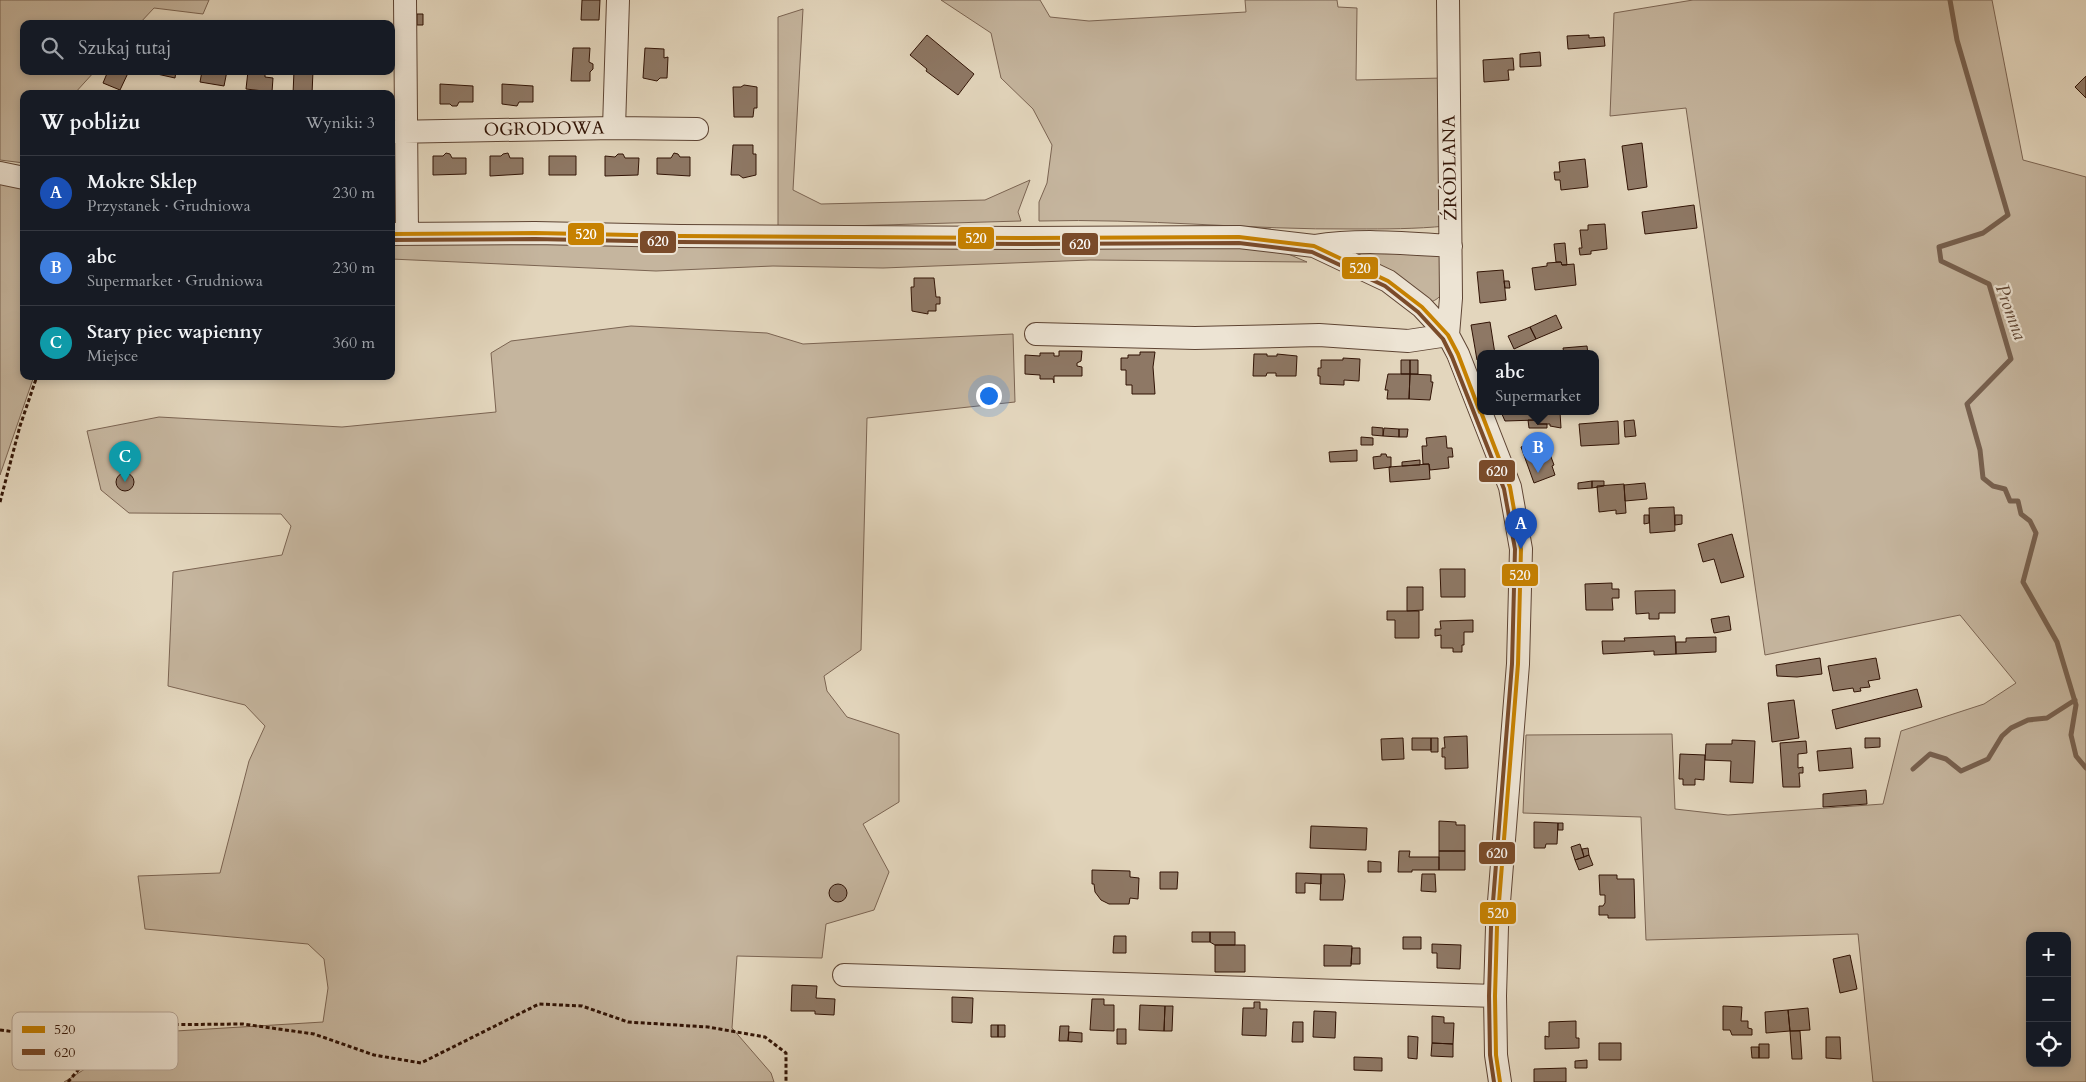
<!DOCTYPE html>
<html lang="pl">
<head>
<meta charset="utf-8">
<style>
	body { margin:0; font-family:Cardo,serif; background:#20242c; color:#f1f3f6 }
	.controls { position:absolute; right:15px; bottom:15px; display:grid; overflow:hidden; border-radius:10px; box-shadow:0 2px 8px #0003 }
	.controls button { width:45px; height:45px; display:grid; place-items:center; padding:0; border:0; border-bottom:1px solid #363941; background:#171b24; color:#f1f3f6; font:25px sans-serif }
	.you { position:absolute; left:988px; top:395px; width:18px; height:18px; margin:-12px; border:4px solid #fff; border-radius:50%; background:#1a73e8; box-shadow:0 0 0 8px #1a73e833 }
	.badge { display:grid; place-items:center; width:32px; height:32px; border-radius:50%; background:#d93025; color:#fff; font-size:16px; font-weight:700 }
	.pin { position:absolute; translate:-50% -41px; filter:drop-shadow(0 1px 2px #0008) }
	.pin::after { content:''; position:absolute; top:26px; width:18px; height:15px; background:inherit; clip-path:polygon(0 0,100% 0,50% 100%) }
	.popup { position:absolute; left:1477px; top:350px; width:122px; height:65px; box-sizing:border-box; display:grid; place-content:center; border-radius:10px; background:#171b24; filter:drop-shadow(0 1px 4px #0005); font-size:16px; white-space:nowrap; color:#9ea1a6 }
	.popup b { font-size:19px; color:#f1f3f6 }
	.popup::after { content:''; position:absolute; left:50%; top:100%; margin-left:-10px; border:10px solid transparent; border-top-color:#171b24 }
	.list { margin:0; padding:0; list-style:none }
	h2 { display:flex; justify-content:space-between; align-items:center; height:65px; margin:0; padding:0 20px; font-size:21px }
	h2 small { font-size:16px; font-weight:400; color:#9ea1a6 }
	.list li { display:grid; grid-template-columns:32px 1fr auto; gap:15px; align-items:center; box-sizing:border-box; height:75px; padding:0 20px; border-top:1px solid #363941 }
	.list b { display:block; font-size:19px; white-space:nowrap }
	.list p { margin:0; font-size:16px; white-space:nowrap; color:#9ea1a6 }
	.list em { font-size:16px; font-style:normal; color:#9ea1a6 }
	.icon { flex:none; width:28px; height:28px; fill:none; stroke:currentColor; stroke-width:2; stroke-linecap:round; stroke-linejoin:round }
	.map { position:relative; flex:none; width:2086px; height:1082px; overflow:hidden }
	.search { position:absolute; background:#171b24; box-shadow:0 2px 8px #0003; left:20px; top:20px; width:375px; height:55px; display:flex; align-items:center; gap:12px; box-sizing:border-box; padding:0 18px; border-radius:10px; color:#9ea1a6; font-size:19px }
	.panel { position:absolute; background:#171b24; box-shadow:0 2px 8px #0003; left:20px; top:90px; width:375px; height:290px; border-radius:10px }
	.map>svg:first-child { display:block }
</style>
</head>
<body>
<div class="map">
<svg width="2086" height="1082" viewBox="0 0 2086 1082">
	<rect width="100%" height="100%" fill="#e3d6bd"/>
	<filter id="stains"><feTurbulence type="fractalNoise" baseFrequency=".004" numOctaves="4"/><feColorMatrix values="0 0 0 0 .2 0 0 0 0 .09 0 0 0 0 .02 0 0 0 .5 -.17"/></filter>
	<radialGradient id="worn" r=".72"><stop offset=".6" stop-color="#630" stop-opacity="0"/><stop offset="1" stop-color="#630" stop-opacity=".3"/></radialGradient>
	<path fill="#c5b59e" stroke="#7b6452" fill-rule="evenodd" d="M0,0H209L203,14L154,8L139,24H24V71H95L74,94H24V163L0,160Z
		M941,0H1040L1050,17L1089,21L1246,12L1245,0H1337L1338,7L1357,8L1356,80L1443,78L1446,226C1416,229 1385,229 1355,229C1250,230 1144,218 1039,221V202L1047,183L1052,145L1033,109L1001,78L991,33Z
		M1693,0H1992L2023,160L2086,177V1082H1873L1858,934L1646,940L1641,817L1523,813L1526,735L1672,734L1675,809L1728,815L1883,804L1901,731L1984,704L2016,683L1960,615L1765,655L1686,108L1610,116L1614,13ZM2030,936H2067V1063H2030Z
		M803,9L793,190L821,204L985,200L1030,180L1018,212L1021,221L778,228V17Z
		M0,182L24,187V376H34L0,475Z
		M391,243L833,247L1260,248L1286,253L1307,262L1090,260L883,268L773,266L656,271L391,259Z
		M1338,246L1438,250L1445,258C1445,275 1450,295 1431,302Z
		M631,326L767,333L803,344L1013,334L1015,402L867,418L861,650L824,676L827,691L847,717L899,734V802L863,824L889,872L874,910L826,924L822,958L737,956L732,1028L771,1073L774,1082H64L143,1033L323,1022L328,988L324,959L308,944L145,929L138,876L220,873L249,761L265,726L245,705L168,686L173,572L282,555L291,526L281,514L129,513L101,490L87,431L159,417L342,427L496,412L491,353L511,341Z"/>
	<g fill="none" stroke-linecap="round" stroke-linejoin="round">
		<path stroke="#77604e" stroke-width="5" d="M1950,0L1957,40L2008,215L1983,233L1939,247L1941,261L1989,284L2011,359L1967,404L1980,450L1983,478L1993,486L2005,489L2010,501H2018L2021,514L2030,521L2036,533L2023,582L2057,642L2076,705L2071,735L2076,756L2086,768
			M1913,769L1930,754L1946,759L1961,771L1988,759L2002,736L2011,728L2028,720L2047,718L2075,700"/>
	</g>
	<path fill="#8e7865" stroke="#311305" d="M582,0H600L599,20H581Z
		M417,14H423V25H417Z
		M927,35L974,74L958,95L926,71L927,69L910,55Z
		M1589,35V38L1604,37L1605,46L1568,49L1567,36Z
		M573,48H590L589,62L593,64V69L590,72V81H571Z
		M645,48L664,49V58L668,57L667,78H660L657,81L643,78Z
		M1540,52L1541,66L1520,67V54Z
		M1513,58L1514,70H1508L1509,80L1484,82L1483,60Z
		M108,71H129L120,90L103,83Z
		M158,71H176L175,78L157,74Z
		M202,71H227L224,86L200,82Z
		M248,71H265V77L273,78L272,92L246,89Z
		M294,71H313L312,94H293Z
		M2086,76V98L2075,87Z
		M440,84L473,86V102H459L457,106H452L450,104H440Z
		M502,84L533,86V102H519L517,106L502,104Z
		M744,85L757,87V108H754L753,117H734L733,87H741Z
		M347,91L373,93V94H347Z
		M1642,143L1647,187L1628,190L1622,146Z
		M733,145H753V154H756V175L743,178L739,175H731Z
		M446,153L450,154L452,158H466V174L433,175V156H443Z
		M508,153L510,158H523V174L490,176V156H501L503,154Z
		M674,153L678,154L680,157H690V176L657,174V158H671Z
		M618,154H623L625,158H639L638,175L605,176V156L615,157Z
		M549,156H576V175H549Z
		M1585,159L1588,187L1561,190L1560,180H1555L1554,172H1560L1559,162Z
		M1694,205L1697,228L1645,234L1642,212Z
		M1605,224L1607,249L1591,251V254L1580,255L1579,248H1582L1580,230H1588V225Z
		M1565,243L1567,265H1562L1561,262H1556L1554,244Z
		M1561,262L1562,265L1574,264L1576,285L1535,290L1532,268L1547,266V263Z
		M1503,270L1506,300L1480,303L1477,272Z
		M914,278H934L936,297H940V304H936V311H928V314L912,311L911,287H914Z
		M1504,281H1509L1510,288H1505Z
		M1556,315L1562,328L1536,339L1530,327Z
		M1490,322L1495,354H1480V359L1477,360L1471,325Z
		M1530,327L1536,339L1514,349L1508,336Z
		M1587,346L1588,354H1564L1563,348Z
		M1059,351H1082L1081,361L1077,363V366L1082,367V376H1054V383L1053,379H1040V375L1025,374V355L1040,356V353H1054V356H1059Z
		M1140,352H1155L1153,367L1155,394H1132V385H1126V370H1121V358H1128V355H1140Z
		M1254,354H1267V356H1277V354L1297,356L1296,376H1276V373H1267L1266,376H1253Z
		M1343,358L1360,359L1359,381L1344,380V385L1320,384V376H1318V368H1321V360H1343Z
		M1401,360H1410V374H1401Z
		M1410,360H1418V374H1410Z
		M1388,374H1410L1409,399H1387L1388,390H1385Z
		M1410,374L1431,375V382H1433L1430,400L1409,399Z
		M1501,412H1560L1561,428L1550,426V424H1537V420L1505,421Z
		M1528,420H1537V424H1547V428H1529Z
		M1634,420L1636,436L1625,437L1624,421Z
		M1618,421L1619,444L1581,446L1579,424Z
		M1372,427L1383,428V436L1372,435Z
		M1384,428L1399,429V437L1383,436Z
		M1399,429H1408L1407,437H1399Z
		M1446,436L1447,448H1452L1453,457H1448L1449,468L1430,470L1429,464H1423L1422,446H1427L1426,438Z
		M1361,437L1373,438V445H1361Z
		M1542,439L1545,447L1547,446L1554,465L1552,466L1555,475L1534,483L1521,447Z
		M1357,450V461L1330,462L1329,452Z
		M1381,454H1386L1387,457H1391V467L1374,469L1373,457L1381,456Z
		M1420,460V465L1402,466V462Z
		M1429,464L1430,479L1390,482L1389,467Z
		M116 482a9 9 0 1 1 18 0a9 9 0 1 1-18 0Z
		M1592,481V488L1578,489V483Z
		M1592,481H1604V486L1592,488Z
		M1645,483L1647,499L1625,501L1624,485Z
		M1624,484L1626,513L1616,514V510L1599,512L1597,486Z
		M1674,507L1675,531L1650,533L1649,508Z
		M1644,515H1649V523L1644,524Z
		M1675,515H1682V524L1675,525Z
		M1732,534L1744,577L1721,583L1714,559L1703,562L1698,544Z
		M1440,569H1465V597H1441Z
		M1612,583V589H1619V598H1612L1613,610H1586L1585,584Z
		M1407,587H1423V610L1407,611Z
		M1675,590V613H1659V619H1649V613L1636,614L1635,591Z
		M1387,611H1419V638H1395V620H1387Z
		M1729,616L1731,630L1714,633L1711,619Z
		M1473,620V632H1464V645H1462V652H1453V648H1441V635L1435,636V629H1441L1440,621Z
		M1675,636L1676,654L1654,655V651L1603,654L1602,641H1625L1624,638Z
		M1716,637V652L1676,654V642H1686V638Z
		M1820,658L1822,674L1797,677L1777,676L1776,665Z
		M1876,658L1880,679L1868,681L1870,687L1860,688L1861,691L1854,692L1853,688L1833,691L1828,666Z
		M1917,689L1922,707L1836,729L1832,710Z
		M1794,700L1799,738L1772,742L1768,703Z
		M1467,736L1468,768L1445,769V757H1442V748H1445L1444,737Z
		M1403,738L1404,759L1382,760L1381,739Z
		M1412,738H1431V750H1412Z
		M1431,738H1438V752H1431Z
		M1865,738H1880V747L1865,748Z
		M1732,740L1755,741L1753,783L1730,782L1731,761L1705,760L1706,744H1732Z
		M1806,741L1807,753L1798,754V768L1803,767V773H1799L1800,787H1783L1780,743Z
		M1851,748L1853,768L1819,771L1817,751Z
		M1680,754L1705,755L1704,780L1695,779V785H1683V779H1679Z
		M1866,790L1867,804L1823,807V794Z
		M1439,821L1456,822V825H1465V851H1439Z
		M1534,822L1558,823L1557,844H1546L1545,848H1534Z
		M1558,823H1563V830H1558Z
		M1311,826L1367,828L1366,850L1310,848Z
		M1580,844L1584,857L1575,860L1571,847Z
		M1588,848L1589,855L1584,857L1582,849Z
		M1399,851H1410L1409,857H1439V870H1412V872H1398Z
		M1439,851H1465V870H1439Z
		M1589,855L1593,865L1579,870L1575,860Z
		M1368,861L1381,862V872H1368Z
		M1092,870L1130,871V877L1139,878L1138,899L1130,898L1129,904H1109L1101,900L1095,892L1094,884H1092Z
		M1160,872H1178L1177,889H1160Z
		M1296,873L1321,874V884L1305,883V893H1296Z
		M1321,874H1344L1345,881L1343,900H1320Z
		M1422,874H1435L1436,892L1421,891Z
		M1599,875H1617V879H1634L1635,918H1608V915H1599V906H1603L1605,903V895H1600Z
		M829 893a9 9 0 1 1 18 0a9 9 0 1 1-18 0Z
		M1192,932H1210V942H1192Z
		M1210,932H1235V945H1215L1210,942Z
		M1114,936H1126V953H1113Z
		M1403,937H1421V949H1403Z
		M1432,944L1461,945L1460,969L1437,968V953H1432Z
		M1215,945H1245V972H1215Z
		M1324,945L1352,946L1351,966H1324Z
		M1352,948H1360V964H1351Z
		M1850,955L1857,989L1840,993L1833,959Z
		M792,985L817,986L816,998L835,999L834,1015L815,1014V1011H791Z
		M952,997L973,998L972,1023L952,1022Z
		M1092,999H1104V1005H1114V1031L1090,1030Z
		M1254,1002H1260V1009H1267L1266,1036L1242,1035L1243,1008H1254Z
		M1140,1005L1165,1006L1164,1031L1139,1030Z
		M1165,1006H1173L1172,1031H1164Z
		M1723,1006L1742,1007L1741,1021H1748V1028L1752,1029V1035H1732L1730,1030H1723Z
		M1808,1008L1810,1030L1790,1031L1788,1010Z
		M1788,1010L1790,1031L1766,1033L1765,1012Z
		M1314,1011L1336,1012L1335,1038L1313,1037Z
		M1432,1016L1444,1017V1023H1454L1453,1044L1432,1043Z
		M1576,1021V1038H1579V1048L1545,1049V1036L1549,1037V1022Z
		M1293,1022H1303V1042H1292Z
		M991,1025H998V1037H991Z
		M998,1025H1005V1037H998Z
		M1060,1026H1069L1068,1041H1059Z
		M1117,1029H1126V1044H1117Z
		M1790,1031H1800L1802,1059H1792Z
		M1069,1032L1082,1033V1042L1068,1041Z
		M1408,1036L1418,1037L1417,1059L1408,1058Z
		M1826,1037H1840L1841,1059L1826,1058Z
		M1432,1043L1453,1044V1057L1431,1056Z
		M1599,1043H1621V1060H1599Z
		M1759,1044H1769V1058H1759Z
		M1751,1047H1759V1058H1752Z
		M1354,1057L1382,1058V1071L1354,1070Z
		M1587,1060V1068H1575V1061Z
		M1566,1068V1082H1534V1069Z"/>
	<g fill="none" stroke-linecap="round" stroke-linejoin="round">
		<defs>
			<path id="minor" d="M405,0L407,233
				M614,128L618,0
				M391,132L614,128L697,129
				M0,173L24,178
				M391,234L535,233L680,236L1028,238L1239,237L1314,246L1388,281L1422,307L1448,335L1458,354L1510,487L1521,549L1518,664L1497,927L1495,996L1496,1055L1500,1082
				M1314,246C1360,239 1404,243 1451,246
				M1036,334L1195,338L1319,335L1408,341L1448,335L1451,298L1448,0
				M844,975L1495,996"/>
		</defs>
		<use href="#minor" stroke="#5e4433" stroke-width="24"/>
		<path stroke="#311305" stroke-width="3" stroke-dasharray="4 2.5" stroke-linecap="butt" d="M0,502L20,426L37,376
			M0,1030L30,1034L138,1025L243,1024L314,1034L374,1055L421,1063L539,1004L582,1006L628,1022L708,1027L765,1037L786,1053V1082
			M68,1082L79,1069L137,1026"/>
		<use href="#minor" stroke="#ede4d4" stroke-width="22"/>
		<defs>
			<path id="bus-1" d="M391,234L535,233L680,236L1028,238L1239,237L1314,246L1388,281L1422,307L1448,335L1458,354L1480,412
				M1481,412L1510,487L1521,549L1518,664L1497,927L1495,996L1496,1055L1500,1082"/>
			<path id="bus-2" d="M391,240L535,239L680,242L1028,244L1239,243L1312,252L1385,286L1418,312L1443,339L1452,357L1504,489L1515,549L1512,664L1491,927L1489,996L1490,1055L1494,1082"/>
		</defs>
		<use href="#bus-1" stroke="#ede4d4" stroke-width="8"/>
		<use href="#bus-2" stroke="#ede4d4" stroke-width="8"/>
		<use href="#bus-1" stroke="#c68101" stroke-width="4"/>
		<use href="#bus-2" stroke="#7a4b2a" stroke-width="4"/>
	</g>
	<g text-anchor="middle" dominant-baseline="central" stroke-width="4.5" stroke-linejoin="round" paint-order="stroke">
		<g font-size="18" fill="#311305" stroke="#ede4d4">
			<text transform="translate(544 129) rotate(-1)">OGRODOWA</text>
			<text transform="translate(1450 168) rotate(-91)">ŹRÓDLANA</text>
		</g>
		<g font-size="19" font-style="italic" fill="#604735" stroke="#ede4d4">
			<text transform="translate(2011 312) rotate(70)">Promna</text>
		</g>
	</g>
	<rect x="12" y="1012" width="166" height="58" rx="8" fill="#ede4d4" stroke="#b5a596" stroke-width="1"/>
	<rect x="22" y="1026" width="23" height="7" fill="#c68101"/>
	<rect x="22" y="1049" width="23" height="6" fill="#7a4b2a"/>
	<g font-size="14" fill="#311305">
		<text x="54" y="1034">520</text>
		<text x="54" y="1057">620</text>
	</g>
	<g stroke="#ede4d4" stroke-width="2">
		<rect x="567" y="222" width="38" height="24" rx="5" fill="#c68101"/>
		<rect x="957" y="226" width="38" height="24" rx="5" fill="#c68101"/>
		<rect x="639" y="230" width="38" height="24" rx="5" fill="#7a4b2a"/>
		<rect x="1061" y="232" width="38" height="24" rx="5" fill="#7a4b2a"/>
		<rect x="1341" y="256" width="38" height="24" rx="5" fill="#c68101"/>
		<rect x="1478" y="459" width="38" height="24" rx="5" fill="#7a4b2a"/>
		<rect x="1501" y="563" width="38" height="24" rx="5" fill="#c68101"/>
		<rect x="1478" y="841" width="38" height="24" rx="5" fill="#7a4b2a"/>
		<rect x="1479" y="901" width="38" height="24" rx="5" fill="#c68101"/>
	</g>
	<g font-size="14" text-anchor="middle" font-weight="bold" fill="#fff">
		<text x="586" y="239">520</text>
		<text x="976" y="243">520</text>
		<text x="658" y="246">620</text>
		<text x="1080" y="249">620</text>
		<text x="1360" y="273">520</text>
		<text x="1497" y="476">620</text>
		<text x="1520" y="580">520</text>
		<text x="1497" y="858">620</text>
		<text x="1498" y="918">520</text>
	</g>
	<rect width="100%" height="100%" filter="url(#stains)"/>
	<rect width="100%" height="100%" fill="url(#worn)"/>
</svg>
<div class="controls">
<button>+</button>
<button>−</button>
<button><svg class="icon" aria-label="locate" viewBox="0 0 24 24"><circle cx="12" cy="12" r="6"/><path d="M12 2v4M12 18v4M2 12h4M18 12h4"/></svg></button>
</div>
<div class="you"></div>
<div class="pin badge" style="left:1521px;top:549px;background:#1a4fb4">A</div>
<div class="pin badge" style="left:1538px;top:473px;background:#3f7fe0">B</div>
<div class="popup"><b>abc</b>Supermarket</div>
<div class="pin badge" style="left:125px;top:482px;background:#0f9aa8">C</div>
<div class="search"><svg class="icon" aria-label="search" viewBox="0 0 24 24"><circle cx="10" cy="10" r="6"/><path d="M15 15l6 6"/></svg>Szukaj tutaj</div>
<section class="panel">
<h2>W pobliżu<small>Wyniki: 3</small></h2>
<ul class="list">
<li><span class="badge" style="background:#1a4fb4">A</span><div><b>Mokre Sklep</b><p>Przystanek · Grudniowa</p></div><em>230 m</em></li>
<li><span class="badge" style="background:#3f7fe0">B</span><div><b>abc</b><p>Supermarket · Grudniowa</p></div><em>230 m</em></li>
<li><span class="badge" style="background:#0f9aa8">C</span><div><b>Stary piec wapienny</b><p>Miejsce</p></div><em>360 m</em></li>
</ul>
</section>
</div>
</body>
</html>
